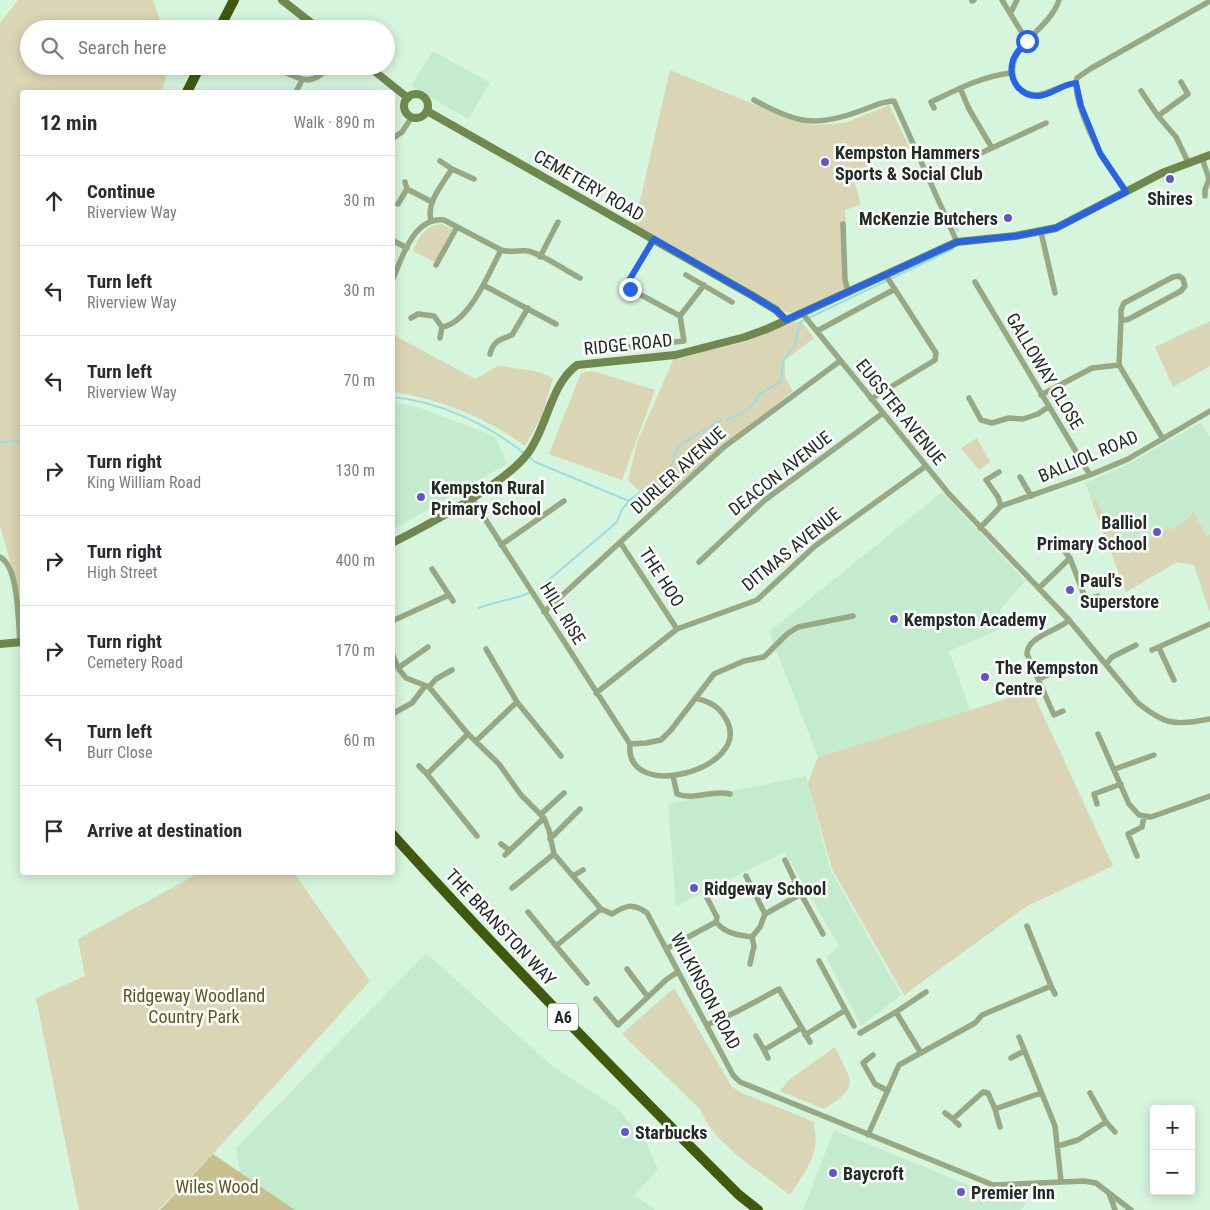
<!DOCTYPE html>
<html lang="en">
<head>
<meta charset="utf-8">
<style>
	body { margin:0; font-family:"Roboto Condensed",sans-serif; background:#f7f7f7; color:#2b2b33 }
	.controls { position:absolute; right:15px; bottom:15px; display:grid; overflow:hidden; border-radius:5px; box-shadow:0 2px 12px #0003 }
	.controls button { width:45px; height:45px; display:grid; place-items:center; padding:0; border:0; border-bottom:1px solid #e1e1e2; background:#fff; color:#2b2b33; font:25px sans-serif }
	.stop { position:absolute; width:15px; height:15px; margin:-11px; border:4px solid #2563eb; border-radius:50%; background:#fff }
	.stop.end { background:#2563eb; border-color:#fff; box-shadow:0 1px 5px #0008 }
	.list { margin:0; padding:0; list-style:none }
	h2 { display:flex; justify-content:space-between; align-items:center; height:65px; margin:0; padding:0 20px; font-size:21px }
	h2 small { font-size:16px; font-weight:400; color:#7c7c81 }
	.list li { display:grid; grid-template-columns:32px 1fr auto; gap:15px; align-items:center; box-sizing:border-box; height:90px; padding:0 20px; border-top:1px solid #e1e1e2 }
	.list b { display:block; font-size:19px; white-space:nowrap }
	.list p { margin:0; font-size:16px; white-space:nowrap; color:#7c7c81 }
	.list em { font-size:16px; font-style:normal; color:#7c7c81 }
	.icon { flex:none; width:28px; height:28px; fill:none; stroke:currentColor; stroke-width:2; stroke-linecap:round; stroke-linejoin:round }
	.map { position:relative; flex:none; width:1210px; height:1210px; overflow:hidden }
	.search { position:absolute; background:#fff; box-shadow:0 2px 12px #0003; left:20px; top:20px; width:375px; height:55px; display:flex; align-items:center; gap:12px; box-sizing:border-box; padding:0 18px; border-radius:28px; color:#7c7c81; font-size:19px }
	.panel { position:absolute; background:#fff; box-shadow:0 2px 12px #0003; left:20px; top:90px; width:375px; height:785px; border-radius:5px }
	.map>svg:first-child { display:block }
</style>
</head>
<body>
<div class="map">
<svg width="1210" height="1210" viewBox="0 0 1210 1210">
	<rect width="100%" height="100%" fill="#d5f5dd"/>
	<path fill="#c5ebcf" d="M433,51L490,83L468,119L411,86Z
		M392,402L417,407L495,436L507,464L393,530Z
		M1201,422L1210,437V613L1194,565L1177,562L1126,592L1085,483L1129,464Z
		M942,492L1025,581L1000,610L1006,627L949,651L970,710L818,757L769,632Z
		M806,776L830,869L901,995L861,1026L826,957L839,946L785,852L676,906L668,804Z
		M426,953L551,1065L618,1109L632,1125L644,1138L658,1169L635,1195L655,1210H295L240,1172L236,1148Z
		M834,1130L985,1192L1008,1196L1026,1194L1028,1200L1021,1210H803Z"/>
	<path fill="#dad5b4" d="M18,0H153L163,29H29V66H168L162,92H22V605L0,525V23Z
		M670,70L780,115L812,125L845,123L889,105L910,149L867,164L869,173L853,177L861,205L845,210L847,279L850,287L804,309L788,313L634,227Z
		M442,224L452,229L435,262L413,251C420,236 424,226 442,224Z
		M1210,321V366L1173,387L1155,347Z
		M793,322H802L814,338L785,360V378L793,391L653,505L628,480L638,440L674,358L745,342Z
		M392,334L475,379L498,366L536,371L553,378L542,416L525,446C486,417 440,399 393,392Z
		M593,371L655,390L622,480L549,454L581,373Z
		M977,438L990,462L979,470L961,448Z
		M1096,500L1127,555L1168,527L1170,530L1185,521L1193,512L1207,536L1210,535V613L1194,565L1177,562L1126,592L1092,502Z
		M1032,691L1113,866L1027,906L904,995L832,869L808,783L818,757Z
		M201,872L294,873L370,981L210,1157L158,1210H79L36,998L85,976L78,939Z
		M674,988L732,1087L742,1093L815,1122L814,1125C821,1153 805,1172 790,1195C759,1170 716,1147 700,1109L622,1034Z
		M835,1047C851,1083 862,1085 824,1109L780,1091L789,1080Z"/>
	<path fill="#c7bf8c" d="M213,1154L295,1210H160Z"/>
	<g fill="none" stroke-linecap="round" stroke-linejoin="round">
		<path stroke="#9bdde5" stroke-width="2" d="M951,216L958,231
			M392,397C439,401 489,425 525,454
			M727,419L739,415L752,406L759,394L781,382L783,361L795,345L800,322L953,249
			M0,442L22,441
			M529,457L535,462L629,501
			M538,589L617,522L622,509L631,499L669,471L678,446L721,420
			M479,608C496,601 513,600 529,593"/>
		<path stroke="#98a882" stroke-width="5.5" d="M1002,0L1027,41
			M1059,0C1049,33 995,50 1018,88C1039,105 1054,85 1076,83
			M972,1L974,0
			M1011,12L1017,0
			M273,66C294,76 312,91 328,66
			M1181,82L1188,94L1158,116L1176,137L1188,162
			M960,88L969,109L992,148L981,153
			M1141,91L1158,116
			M296,92L302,80
			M754,100C794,122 814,128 857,112C870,108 881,101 894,101L957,242
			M934,108L931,102C958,89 983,76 1011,73
			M392,139L402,132L412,117
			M992,148L1046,123
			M1202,158L1209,179L1205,190V196
			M452,169L474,179
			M405,182L407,189
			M1126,191C1118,178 1107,166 1100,153C1091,136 1072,96 1077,78L1090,69L1210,1
			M398,204L407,189L432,202
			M431,220C426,203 443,183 452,169L440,161
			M843,224L845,280L848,291
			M1041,232L1055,293
			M653,239L629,282L630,289L680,316L704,285
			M392,240L407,248
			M540,257L558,222
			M436,265L457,227
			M686,275L732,302
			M1179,276L1183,279L1185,286L1181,291L1129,319L1121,321V310L1124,303L1173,277Z
			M392,281C402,258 413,217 444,220L501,250C511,253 518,250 528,251C545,255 564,270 580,278
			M975,282L1090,475
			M483,285L556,324
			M802,313L949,494L1069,620L1137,702C1165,725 1175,726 1210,719
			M411,318L418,314L434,316L442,327L440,338
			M1121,321L1119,365L1163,439
			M442,327C469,323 489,273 501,250
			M817,331L895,289
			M601,350L684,341L680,316
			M490,354C493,341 501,339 512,335L528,308
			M1041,395L1092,368L1119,365
			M969,398L981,420L992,423L1009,418L1023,419L1038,414L1048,407
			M871,399L935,360L936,353L885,274
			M999,472L986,480L998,497L1001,506
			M1020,477L1031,496
			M471,497L630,744
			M980,528L1001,506L1090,475L1128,459L1210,411
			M620,542L677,629
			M1057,542L1070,558L1086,600L1098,596
			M501,545L564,501
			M0,557C19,567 18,622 20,642
			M699,562L765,500L883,413
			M432,569L453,601
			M1039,588L1070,558
			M544,612L724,447L840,361
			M392,621L449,595
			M1159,648L1174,680
			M486,649L517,702
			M1152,650L1210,624
			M392,653L398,668L406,678L429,687L468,734L499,764L521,795L544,818L549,830L554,854L601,909L612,914C626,905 633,903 647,913L733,1075L740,1082L993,1185L1084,1181L1096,1183L1131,1210
			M1107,663L1112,657L1136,645
			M398,668L428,647
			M1039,679L1061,669
			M429,687L436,679L452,670
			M596,693L677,629L757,600L815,546L926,466
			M695,698C711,702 720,707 727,721C752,769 624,804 630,744L646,743L661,740L671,730L714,674L744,661L764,657L787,634L798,627L853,616
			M1063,711L1054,715L1027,654C1027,636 1058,631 1069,620
			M392,714L412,703L425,686
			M468,734L427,774L477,836
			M1098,734L1129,804L1139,815L1151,817L1210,796
			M476,741L517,702L561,756
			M419,766L427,774
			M1115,769L1154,755
			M673,776L677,794C694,801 712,789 730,794
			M1097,804L1094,794L1121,784
			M541,814L564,793
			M550,839L580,809
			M501,844L509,850
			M505,855L544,818
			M1137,856L1128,834L1142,827L1144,817
			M785,860L801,894
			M573,876L583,870
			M746,876L765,914
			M512,888L554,854
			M706,896L717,917L716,922
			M528,912L556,946L601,909
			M556,946L587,983
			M666,949L716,922C726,934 738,935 752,937L760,927L765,914L801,894L823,934
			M819,961L854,1026
			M750,964L754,946L752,937
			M627,969L648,997
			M1051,986L1055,994
			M596,999L618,1025L667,979L678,972
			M707,1025L736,1012L779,989L810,1042
			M860,1033L896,1012
			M805,1035L844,1011
			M756,1036L764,1050
			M1019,1037L1055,1126L1061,1181
			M921,1053L896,1012L926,992
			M873,1055L863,1063L875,1084L888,1091
			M768,1058L764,1050L801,1028
			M1011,1058L1024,1051
			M995,1109L1000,1127
			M945,1113L953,1119L983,1092L988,1093L995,1109L1041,1093
			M953,1119L959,1125
			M1106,1122L1115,1132
			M868,1135L899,1065L975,1023L982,1015L1051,986L1027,926
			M1058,1146L1078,1140L1106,1122L1090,1093
			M1109,1193L1115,1210"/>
		<path stroke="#70874d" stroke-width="8" d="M282,0L319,29
			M368,66L408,98
			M404 106a12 12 0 1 1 24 0a12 12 0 1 1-24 0Z
			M427,111L753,296L776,310L786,320
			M392,543C428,525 505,484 528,453C548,426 550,385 577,365L675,355L745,337L767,329L957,242L1015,236L1056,228L1162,173L1210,155
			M0,644L22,642"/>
		<path stroke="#41590d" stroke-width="10" d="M219,29L234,0
			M187,92L200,66
			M392,834C504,958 620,1077 739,1195L758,1210"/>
	</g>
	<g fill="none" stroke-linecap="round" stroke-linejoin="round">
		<path stroke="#2563eb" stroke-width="6" d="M630,289L628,282L654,239L753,296L776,310L786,320L957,242L1016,236L1056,228L1126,192L1100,153L1081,106L1076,83C1062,84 1052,95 1039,96C1021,97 1009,81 1012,64C1013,55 1021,48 1027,41"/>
	</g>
	<g fill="#6255ce" stroke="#fff" stroke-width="2">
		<circle cx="825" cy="162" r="5"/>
		<circle cx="1170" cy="179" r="5"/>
		<circle cx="1008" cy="218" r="5"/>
		<circle cx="421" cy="497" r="5"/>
		<circle cx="1157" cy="532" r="5"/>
		<circle cx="1070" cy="590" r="5"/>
		<circle cx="894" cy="619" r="5"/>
		<circle cx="985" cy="677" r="5"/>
		<circle cx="694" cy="888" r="5"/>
		<circle cx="625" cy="1132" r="5"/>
		<circle cx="833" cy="1173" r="5"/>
		<circle cx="961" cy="1192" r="5"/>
	</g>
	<g text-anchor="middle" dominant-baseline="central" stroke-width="5" stroke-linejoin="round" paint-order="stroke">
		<rect fill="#fff" stroke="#646c66" stroke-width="1" x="548" y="1003.5" width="30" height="27" rx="4"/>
		<g font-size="16" font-weight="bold" fill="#212d24">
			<text x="563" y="1017">A6</text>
		</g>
		<g font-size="18" font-weight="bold" fill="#212d24" stroke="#fff" text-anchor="start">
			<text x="835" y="152">Kempston Hammers<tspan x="835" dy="21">Sports &amp; Social Club</tspan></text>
			<text x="1170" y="198" text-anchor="middle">Shires</text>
			<text x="998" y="218" text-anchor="end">McKenzie Butchers</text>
			<text x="431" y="487">Kempston Rural<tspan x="431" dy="21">Primary School</tspan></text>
			<text x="1147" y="522" text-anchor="end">Balliol<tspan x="1147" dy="21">Primary School</tspan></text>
			<text x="1080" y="580">Paul's<tspan x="1080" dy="21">Superstore</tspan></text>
			<text x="904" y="619">Kempston Academy</text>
			<text x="995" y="667">The Kempston<tspan x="995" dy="21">Centre</tspan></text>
			<text x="704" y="888">Ridgeway School</text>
			<text x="635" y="1132">Starbucks</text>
			<text x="843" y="1173">Baycroft</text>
			<text x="971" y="1192">Premier Inn</text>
		</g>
		<g font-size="18" fill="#212d24" stroke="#fff">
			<text transform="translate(589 185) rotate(30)">CEMETERY ROAD</text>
			<text transform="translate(628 344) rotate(-6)">RIDGE ROAD</text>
			<text transform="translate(1045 371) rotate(59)">GALLOWAY CLOSE</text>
			<text transform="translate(901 412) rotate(51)">EUGSTER AVENUE</text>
			<text transform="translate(1088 456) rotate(-23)">BALLIOL ROAD</text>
			<text transform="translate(678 470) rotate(-42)">DURLER AVENUE</text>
			<text transform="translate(780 473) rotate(-38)">DEACON AVENUE</text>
			<text transform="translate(791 549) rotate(-39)">DITMAS AVENUE</text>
			<text transform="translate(662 577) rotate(57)">THE HOO</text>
			<text transform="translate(563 613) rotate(58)">HILL RISE</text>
			<text transform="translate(501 927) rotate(47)">THE BRANSTON WAY</text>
			<text transform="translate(706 991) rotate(62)">WILKINSON ROAD</text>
		</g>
		<g font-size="18" fill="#5f561c" stroke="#fff">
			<text x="194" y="995">Ridgeway Woodland<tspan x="194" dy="21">Country Park</tspan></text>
			<text x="217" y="1186">Wiles Wood</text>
		</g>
	</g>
</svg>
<div class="controls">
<button>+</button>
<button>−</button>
</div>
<div class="stop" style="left:1027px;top:41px"></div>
<div class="stop end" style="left:630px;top:289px"></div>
<div class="search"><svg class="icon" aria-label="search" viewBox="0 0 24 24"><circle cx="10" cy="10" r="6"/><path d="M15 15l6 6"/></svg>Search here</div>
<section class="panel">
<h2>12 min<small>Walk · 890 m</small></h2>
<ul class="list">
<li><svg class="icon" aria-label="ahead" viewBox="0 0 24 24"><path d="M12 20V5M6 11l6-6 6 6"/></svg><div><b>Continue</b><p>Riverview Way</p></div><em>30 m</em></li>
<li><svg class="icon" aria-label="left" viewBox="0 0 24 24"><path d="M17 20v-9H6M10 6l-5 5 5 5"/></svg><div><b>Turn left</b><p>Riverview Way</p></div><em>30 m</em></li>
<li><svg class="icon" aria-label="left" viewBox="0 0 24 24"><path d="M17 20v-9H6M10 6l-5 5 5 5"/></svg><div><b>Turn left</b><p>Riverview Way</p></div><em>70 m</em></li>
<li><svg class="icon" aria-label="right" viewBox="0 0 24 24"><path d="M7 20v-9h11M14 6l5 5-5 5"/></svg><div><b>Turn right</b><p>King William Road</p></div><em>130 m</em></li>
<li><svg class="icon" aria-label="right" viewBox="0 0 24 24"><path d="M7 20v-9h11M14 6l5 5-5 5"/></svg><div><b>Turn right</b><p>High Street</p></div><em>400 m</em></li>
<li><svg class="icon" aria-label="right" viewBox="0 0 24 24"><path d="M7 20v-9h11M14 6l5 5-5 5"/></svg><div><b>Turn right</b><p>Cemetery Road</p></div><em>170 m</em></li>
<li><svg class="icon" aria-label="left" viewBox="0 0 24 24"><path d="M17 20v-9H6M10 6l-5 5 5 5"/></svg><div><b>Turn left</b><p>Burr Close</p></div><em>60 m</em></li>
<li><svg class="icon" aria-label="arrive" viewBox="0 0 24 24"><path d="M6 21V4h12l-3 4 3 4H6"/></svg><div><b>Arrive at destination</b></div></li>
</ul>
</section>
</div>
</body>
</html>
